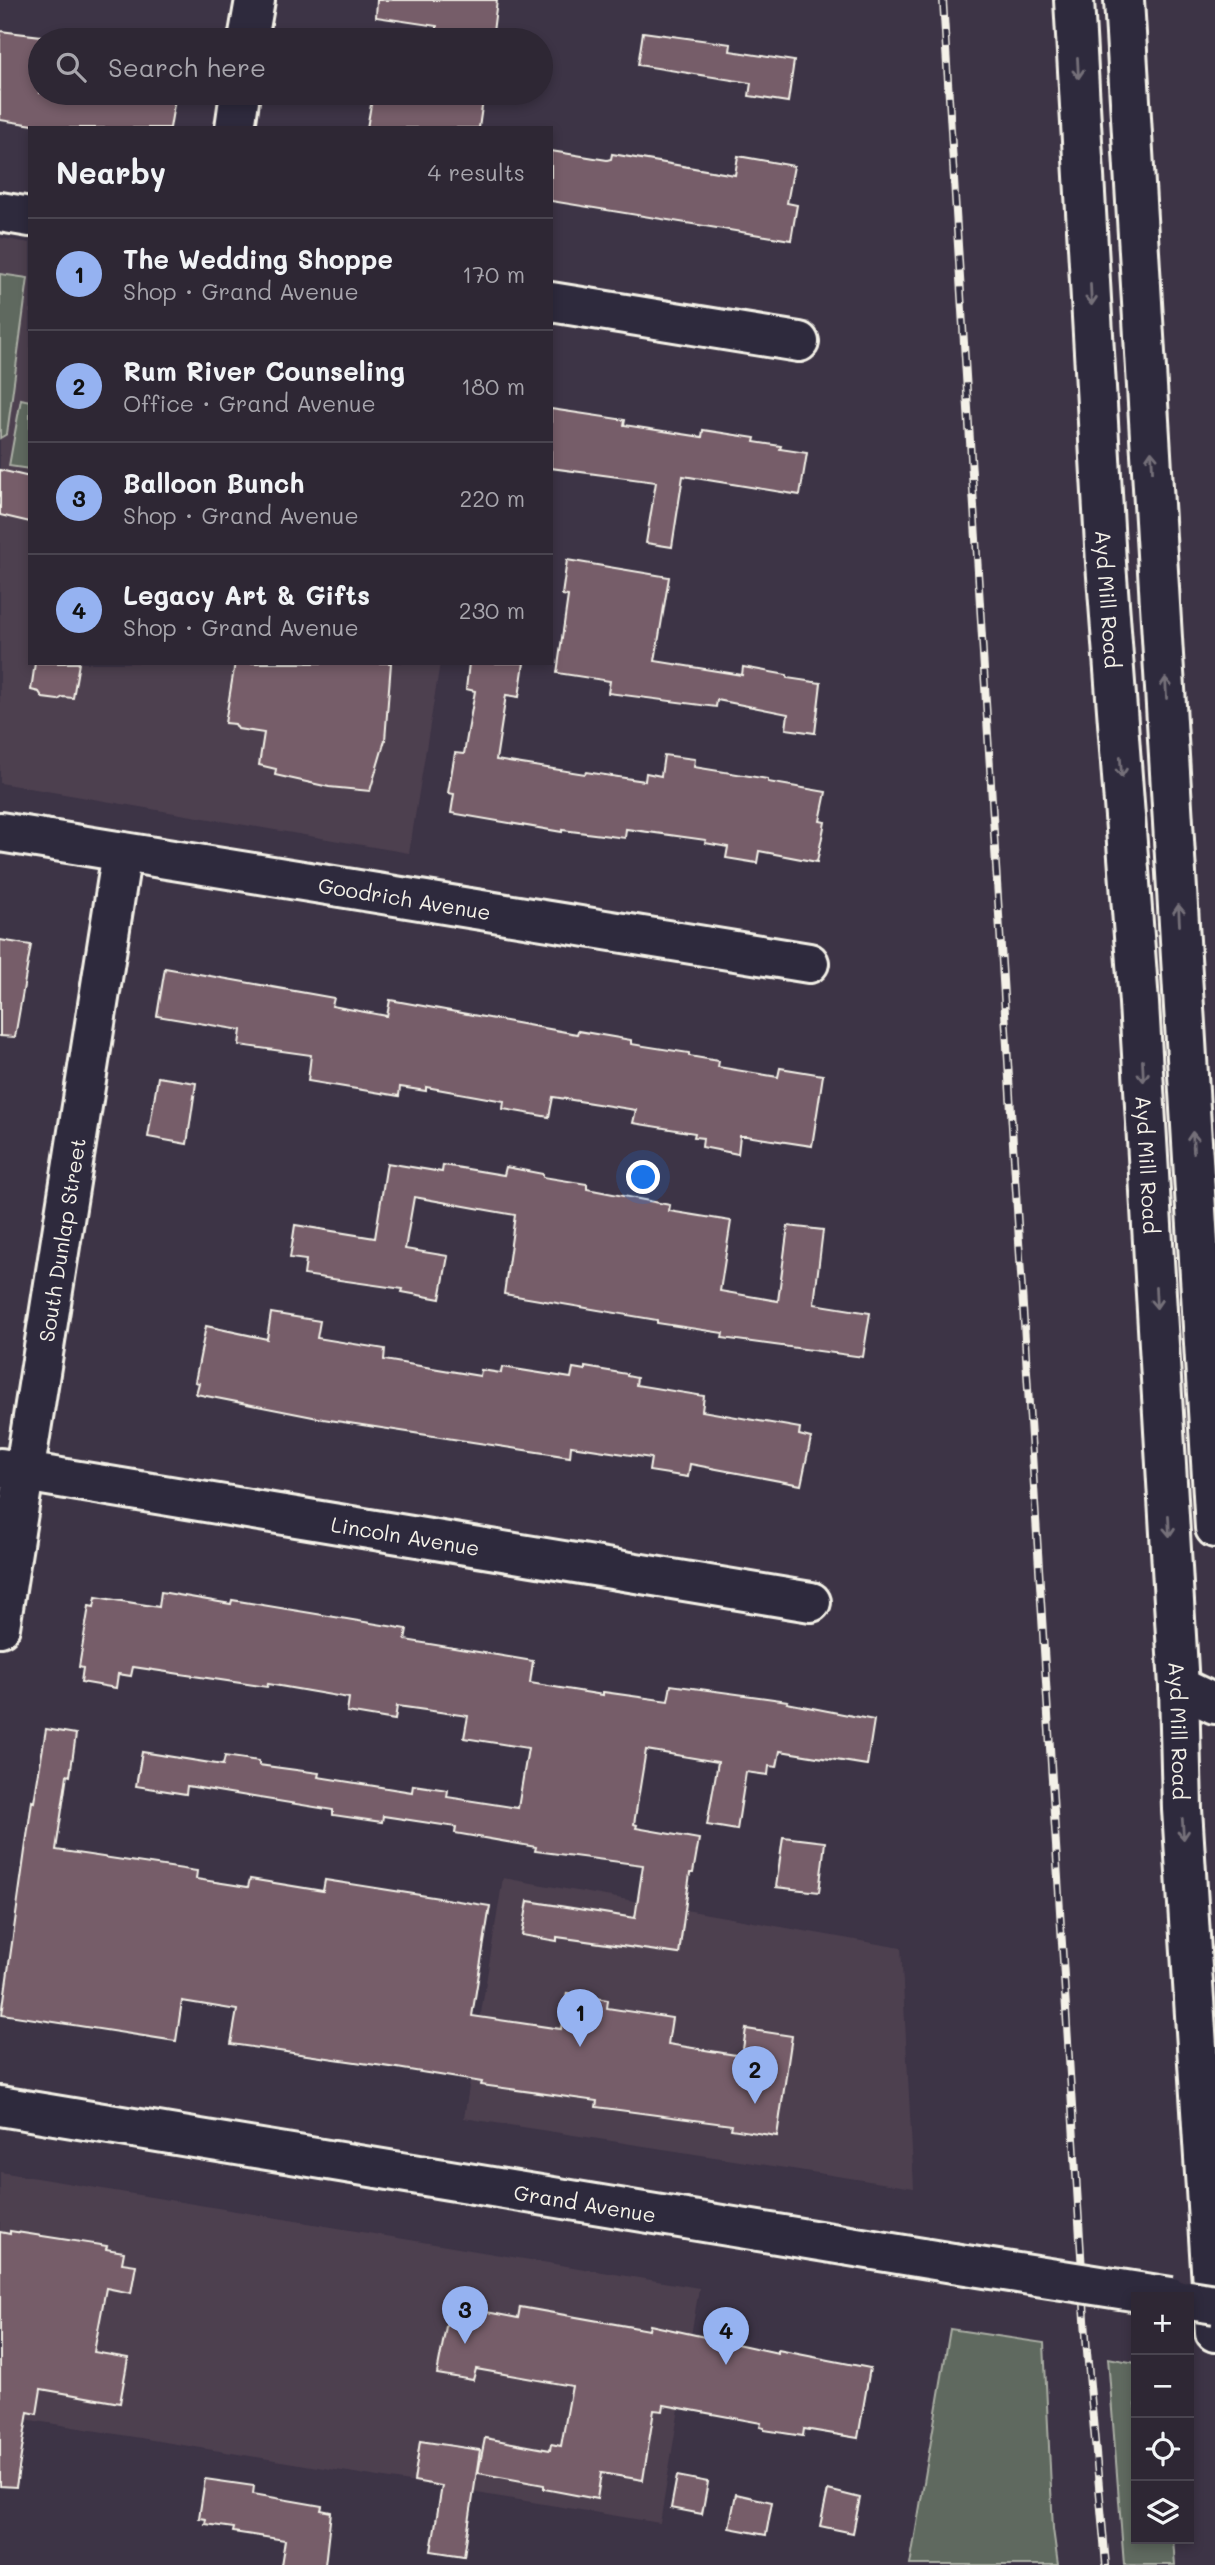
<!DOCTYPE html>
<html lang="en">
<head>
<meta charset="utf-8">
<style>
	body { margin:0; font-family:Mali,sans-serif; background:#3a3340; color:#f1f3f6 }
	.controls { position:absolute; right:21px; bottom:21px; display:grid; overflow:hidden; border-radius:0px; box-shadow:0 4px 10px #0003 }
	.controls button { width:63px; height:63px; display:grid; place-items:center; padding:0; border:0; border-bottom:2px solid #49444f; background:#2e2734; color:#f1f3f6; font:35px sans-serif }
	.you { position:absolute; left:644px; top:1178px; width:24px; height:24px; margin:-18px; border:5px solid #fff; border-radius:50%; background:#1a73e8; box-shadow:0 0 0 10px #1a73e833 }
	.badge { display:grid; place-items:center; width:46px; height:46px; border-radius:50%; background:#95b2f1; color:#111; font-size:23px; font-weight:700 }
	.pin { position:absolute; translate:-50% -58px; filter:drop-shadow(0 2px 4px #0008) }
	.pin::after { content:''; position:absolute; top:37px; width:24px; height:21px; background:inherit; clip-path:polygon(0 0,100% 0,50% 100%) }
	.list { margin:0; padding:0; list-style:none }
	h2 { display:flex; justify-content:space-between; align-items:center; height:91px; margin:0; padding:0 28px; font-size:30px }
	h2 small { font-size:23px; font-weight:400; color:#a7a5ac }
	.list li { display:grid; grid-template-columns:46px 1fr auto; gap:21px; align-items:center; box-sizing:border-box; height:112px; padding:0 28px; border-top:2px solid #49444f }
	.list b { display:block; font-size:26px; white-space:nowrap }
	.list p { margin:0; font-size:23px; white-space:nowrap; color:#a7a5ac }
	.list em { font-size:23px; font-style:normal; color:#a7a5ac }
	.icon { flex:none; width:38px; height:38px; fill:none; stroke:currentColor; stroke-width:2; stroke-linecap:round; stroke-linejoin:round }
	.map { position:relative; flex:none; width:1215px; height:2565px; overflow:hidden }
	.search { position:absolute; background:#2e2734; box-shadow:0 4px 10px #0003; left:28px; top:28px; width:525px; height:77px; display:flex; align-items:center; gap:18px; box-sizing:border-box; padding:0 24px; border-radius:38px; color:#a7a5ac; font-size:26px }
	.panel { position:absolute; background:#2e2734; box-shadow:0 4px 10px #0003; left:28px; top:126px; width:525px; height:539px; border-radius:0px }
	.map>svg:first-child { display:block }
</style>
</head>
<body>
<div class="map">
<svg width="1215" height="2565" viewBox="0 0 1215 2565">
	<rect width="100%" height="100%" fill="#3d3446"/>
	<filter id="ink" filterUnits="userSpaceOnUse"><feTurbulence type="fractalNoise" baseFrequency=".0143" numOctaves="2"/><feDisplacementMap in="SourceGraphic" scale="14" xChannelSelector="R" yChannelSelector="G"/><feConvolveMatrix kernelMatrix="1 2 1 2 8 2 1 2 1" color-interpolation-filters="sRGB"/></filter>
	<g filter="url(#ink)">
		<path fill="#4e4050" d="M0,238L30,243V663H440L409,853L0,783Z
			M503,1878L901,1948L914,2188L464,2118Z
			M0,2172L699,2288L660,2523L0,2415Z"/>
		<path fill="#5e695e" stroke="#a9ada3" stroke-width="2" d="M0,274L28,278L7,434L0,438Z
			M21,399L30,401V469L9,466Z
			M950,2329L1044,2343L1053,2529L1058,2565H910Z
			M1108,2358L1136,2363V2539H1173L1175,2565H1124Z"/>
		<path fill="#765d69" stroke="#f4f1e8" stroke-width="2" d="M377,0H497L492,40L437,31V26L376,17Z
			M0,31L50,37V34L90,40H40V93H176L170,128H53L0,120Z
			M643,32L731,44L730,51L794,61L788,102L749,96L751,83L638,65Z
			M373,93H484L479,128H367Z
			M551,151L607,160L611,159L612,154L735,175L738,156L794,166L787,203L797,205L791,240L551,201Z
			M551,409L625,420L624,425L702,437L703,430L755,438L754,442L781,446L780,449L807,453L800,495L683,476L672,547L646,543L656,482L551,468Z
			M0,470L30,477V522L0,515Z
			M567,560L669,577L655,661L742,675L743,667L787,675V678L821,683L815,733L786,729L788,714L717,700L716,707L608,693L610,681L557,673L568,596L562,595Z
			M35,663H79L73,698L63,697L58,700L43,698L39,692L31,690Z
			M235,663H391L385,740L370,791L329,787L275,775L276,769L259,765L264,733L238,729L235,724L225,723Z
			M469,663H524L519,697L506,695L496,760L585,774L586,772L645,781L646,773L661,776L664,755L695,759L694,767L768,779V782L826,792L820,821L825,822L817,862L759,851L757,863L726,858L728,847L705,843L706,840L626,829L625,838L562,830V832L451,813L454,794L448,793L455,753L464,754L475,691L466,689Z
			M0,940L31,945L15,1037L0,1036Z
			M165,968L334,998L332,1006L387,1016L390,1000L577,1034L578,1031L631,1040V1044L689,1053V1056L719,1061L718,1067L778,1077L780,1068L823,1075L812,1146L746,1136H740L738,1154L702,1147L703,1138L694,1137L695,1133L633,1123L636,1110L553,1097L549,1117L503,1109L504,1101L426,1087V1091L400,1087L399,1096L308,1081L311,1055L239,1045L241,1030L157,1016Z
			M158,1077L196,1083L187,1144L148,1137Z
			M387,1163L442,1172L443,1165L504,1175L506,1167L543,1174V1177L587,1184V1189L670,1205L669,1211L731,1221L720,1291L778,1301L788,1226L823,1230L814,1304L870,1313L863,1357L722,1338L723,1333L657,1323V1320L504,1294L515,1215L414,1197L405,1249L448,1256L440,1299L402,1292L403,1289L304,1275L306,1260L290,1258L295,1225L375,1238Z
			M271,1313L320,1321L317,1338L385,1349L384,1360L480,1376L481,1370L501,1373L502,1367L571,1378L573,1368L585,1370V1367L627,1374V1376L637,1378L636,1385L704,1396L702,1411L800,1428L799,1435L811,1438L801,1485L690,1464L688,1477L649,1471L651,1458L571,1446L570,1457L323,1419L196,1394L199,1383L195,1382L206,1326L267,1339Z
			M161,1592L231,1604L232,1600L407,1629L405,1640L533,1661L530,1683L603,1695V1692L668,1701L671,1685L788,1701L787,1703L874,1720L867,1765L780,1751L777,1767L769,1766L768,1775L746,1772L737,1830L707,1825L718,1762L646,1750L634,1824L637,1825L636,1828L699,1839L693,1873H690L679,1954L557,1937V1941L522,1935L528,1901L635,1918L643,1865L535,1851L536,1847L455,1833L456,1827L383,1816L382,1822L333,1815V1810L187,1786L186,1794L136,1786L142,1752L223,1765L225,1756L259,1761V1765L319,1773L318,1777L412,1792L413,1785L448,1790L447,1797L518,1808L528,1748L464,1738L468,1716L397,1706L395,1720L347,1712L349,1698L268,1684L267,1687L133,1667L131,1676L118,1674L116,1688L81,1682L83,1668L79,1667L89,1606L94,1607L96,1597L159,1607Z
			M46,1729L76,1734L70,1776L67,1775L56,1850L197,1871L196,1879L248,1887L250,1879L323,1891L325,1880L490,1906L472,2016L561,2029L567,1993L608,2000L607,2008L672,2018L668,2044L742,2056L746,2029L792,2036L777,2136L731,2129L732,2125L596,2107L597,2101L481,2085L482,2082L397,2068L231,2044L237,2010L182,2001L176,2041L2,2014L32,1801L34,1802Z
			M783,1837L825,1842L819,1892L776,1887Z
			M10,2231L107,2246L106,2249L124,2252L122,2263L136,2265L131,2293L106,2288L94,2352L128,2358L120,2403L41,2389L37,2414L28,2412L16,2487L0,2486V2232L10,2234Z
			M460,2307L518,2318L520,2307L649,2330L650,2325L778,2353V2350L870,2368L858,2438L804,2429L803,2436L764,2430V2428L760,2427L761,2423L664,2405L663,2411L654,2410L643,2480L601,2473L597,2499L544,2489V2485L478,2473L485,2438L550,2450L551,2444L561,2446L572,2386L476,2369L473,2380L437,2374L447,2321Z
			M420,2441L480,2450L464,2556L431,2551L442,2486L414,2481Z
			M677,2476L708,2482L702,2514L671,2508Z
			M205,2479L254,2486L253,2494L322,2506L321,2510L331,2512L325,2565H281L285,2540L233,2532L234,2528L205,2524L206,2519L199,2518Z
			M828,2490L860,2498L853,2533L820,2526Z
			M736,2494L772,2502L766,2535L729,2528Z"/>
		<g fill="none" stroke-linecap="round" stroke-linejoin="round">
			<defs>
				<g id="street">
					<path d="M248,40L255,0"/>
					<path d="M235,128L240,93"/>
					<path d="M0,212L30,217"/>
					<path d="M551,302L799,342"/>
					<path id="s1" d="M0,832L809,963"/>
					<path id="s2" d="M0,1468L811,1602"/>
					<path id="s3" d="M0,1627L122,852"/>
				</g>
				<g id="secondary">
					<path id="s4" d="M1074,0L1106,563L1139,1003L1179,1687L1182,1809L1215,2332"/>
					<path d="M1124,0L1215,1528"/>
					<path d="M1179,1687L1215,1704"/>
					<path id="s5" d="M0,2106L953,2263"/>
				</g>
			</defs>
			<use href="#street" stroke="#f4f1e8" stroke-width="44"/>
			<use href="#secondary" stroke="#f4f1e8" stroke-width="44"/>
			<use href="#street" stroke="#2f2a3d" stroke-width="38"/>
			<use href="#secondary" stroke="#2f2a3d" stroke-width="38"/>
			<defs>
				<path id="rail" d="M943,0L1087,2352L1106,2565"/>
			</defs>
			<use href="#rail" stroke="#f4f1e8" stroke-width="8"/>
			<use href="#rail" stroke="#2f2a3d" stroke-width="5" stroke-dasharray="16" stroke-linecap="butt"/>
			<defs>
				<path id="secondary-bridge" d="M953,2263L1171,2297
					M1189,2300L1215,2304"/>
			</defs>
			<use href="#secondary-bridge" stroke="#f4f1e8" stroke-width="44" stroke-linecap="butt"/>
			<use href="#secondary-bridge" stroke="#2f2a3d" stroke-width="38"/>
		</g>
		<defs><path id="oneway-shaft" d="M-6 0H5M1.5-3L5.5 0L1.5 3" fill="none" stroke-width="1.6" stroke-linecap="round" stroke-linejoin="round" transform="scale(1.75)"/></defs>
		<g stroke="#747079">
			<use href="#oneway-shaft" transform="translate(1078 68) rotate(87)"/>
			<use href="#oneway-shaft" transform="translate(1091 295) rotate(87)"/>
			<use href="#oneway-shaft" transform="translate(1152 461) rotate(-93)"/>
			<use href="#oneway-shaft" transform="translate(1166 688) rotate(-93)"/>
			<use href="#oneway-shaft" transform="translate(1121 767) rotate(86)"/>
			<use href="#oneway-shaft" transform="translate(1179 915) rotate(-93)"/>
			<use href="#oneway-shaft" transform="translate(1143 1071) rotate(87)"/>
			<use href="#oneway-shaft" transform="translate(1193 1142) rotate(-93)"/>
			<use href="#oneway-shaft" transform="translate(1156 1298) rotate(87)"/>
			<use href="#oneway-shaft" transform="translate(1169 1526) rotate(87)"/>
			<use href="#oneway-shaft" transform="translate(1183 1829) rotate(86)"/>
		</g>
	</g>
	<g text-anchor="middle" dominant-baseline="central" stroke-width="5" stroke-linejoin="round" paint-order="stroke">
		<g font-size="21" fill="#f4f1e8" stroke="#2f2a3d">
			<text stroke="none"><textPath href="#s4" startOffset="600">Ayd Mill Road</textPath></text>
			<text stroke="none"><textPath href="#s1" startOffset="410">Goodrich Avenue</textPath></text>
			<text stroke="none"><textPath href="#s4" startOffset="1167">Ayd Mill Road</textPath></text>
			<text stroke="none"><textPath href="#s3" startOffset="392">South Dunlap Street</textPath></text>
			<text stroke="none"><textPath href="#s2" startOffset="411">Lincoln Avenue</textPath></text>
			<text stroke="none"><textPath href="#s4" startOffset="1734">Ayd Mill Road</textPath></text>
			<text stroke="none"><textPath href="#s5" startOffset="593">Grand Avenue</textPath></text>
		</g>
	</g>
</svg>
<div class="controls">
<button>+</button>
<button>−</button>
<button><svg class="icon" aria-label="locate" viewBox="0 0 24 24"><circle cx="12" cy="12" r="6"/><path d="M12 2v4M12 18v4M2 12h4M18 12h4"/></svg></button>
<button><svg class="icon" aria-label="layers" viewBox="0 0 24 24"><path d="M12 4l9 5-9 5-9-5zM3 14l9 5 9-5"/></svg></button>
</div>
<div class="you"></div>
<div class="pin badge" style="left:580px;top:2047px">1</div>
<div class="pin badge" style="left:755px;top:2104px">2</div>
<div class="pin badge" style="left:465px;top:2344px">3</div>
<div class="pin badge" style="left:726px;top:2365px">4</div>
<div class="search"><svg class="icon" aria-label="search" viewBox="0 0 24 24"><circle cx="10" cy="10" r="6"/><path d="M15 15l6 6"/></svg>Search here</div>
<section class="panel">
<h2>Nearby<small>4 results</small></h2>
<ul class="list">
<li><span class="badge">1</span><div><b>The Wedding Shoppe</b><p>Shop · Grand Avenue</p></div><em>170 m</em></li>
<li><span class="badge">2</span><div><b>Rum River Counseling</b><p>Office · Grand Avenue</p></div><em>180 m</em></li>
<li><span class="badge">3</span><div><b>Balloon Bunch</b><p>Shop · Grand Avenue</p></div><em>220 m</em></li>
<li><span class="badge">4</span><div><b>Legacy Art &amp; Gifts</b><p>Shop · Grand Avenue</p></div><em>230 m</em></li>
</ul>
</section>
</div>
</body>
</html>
